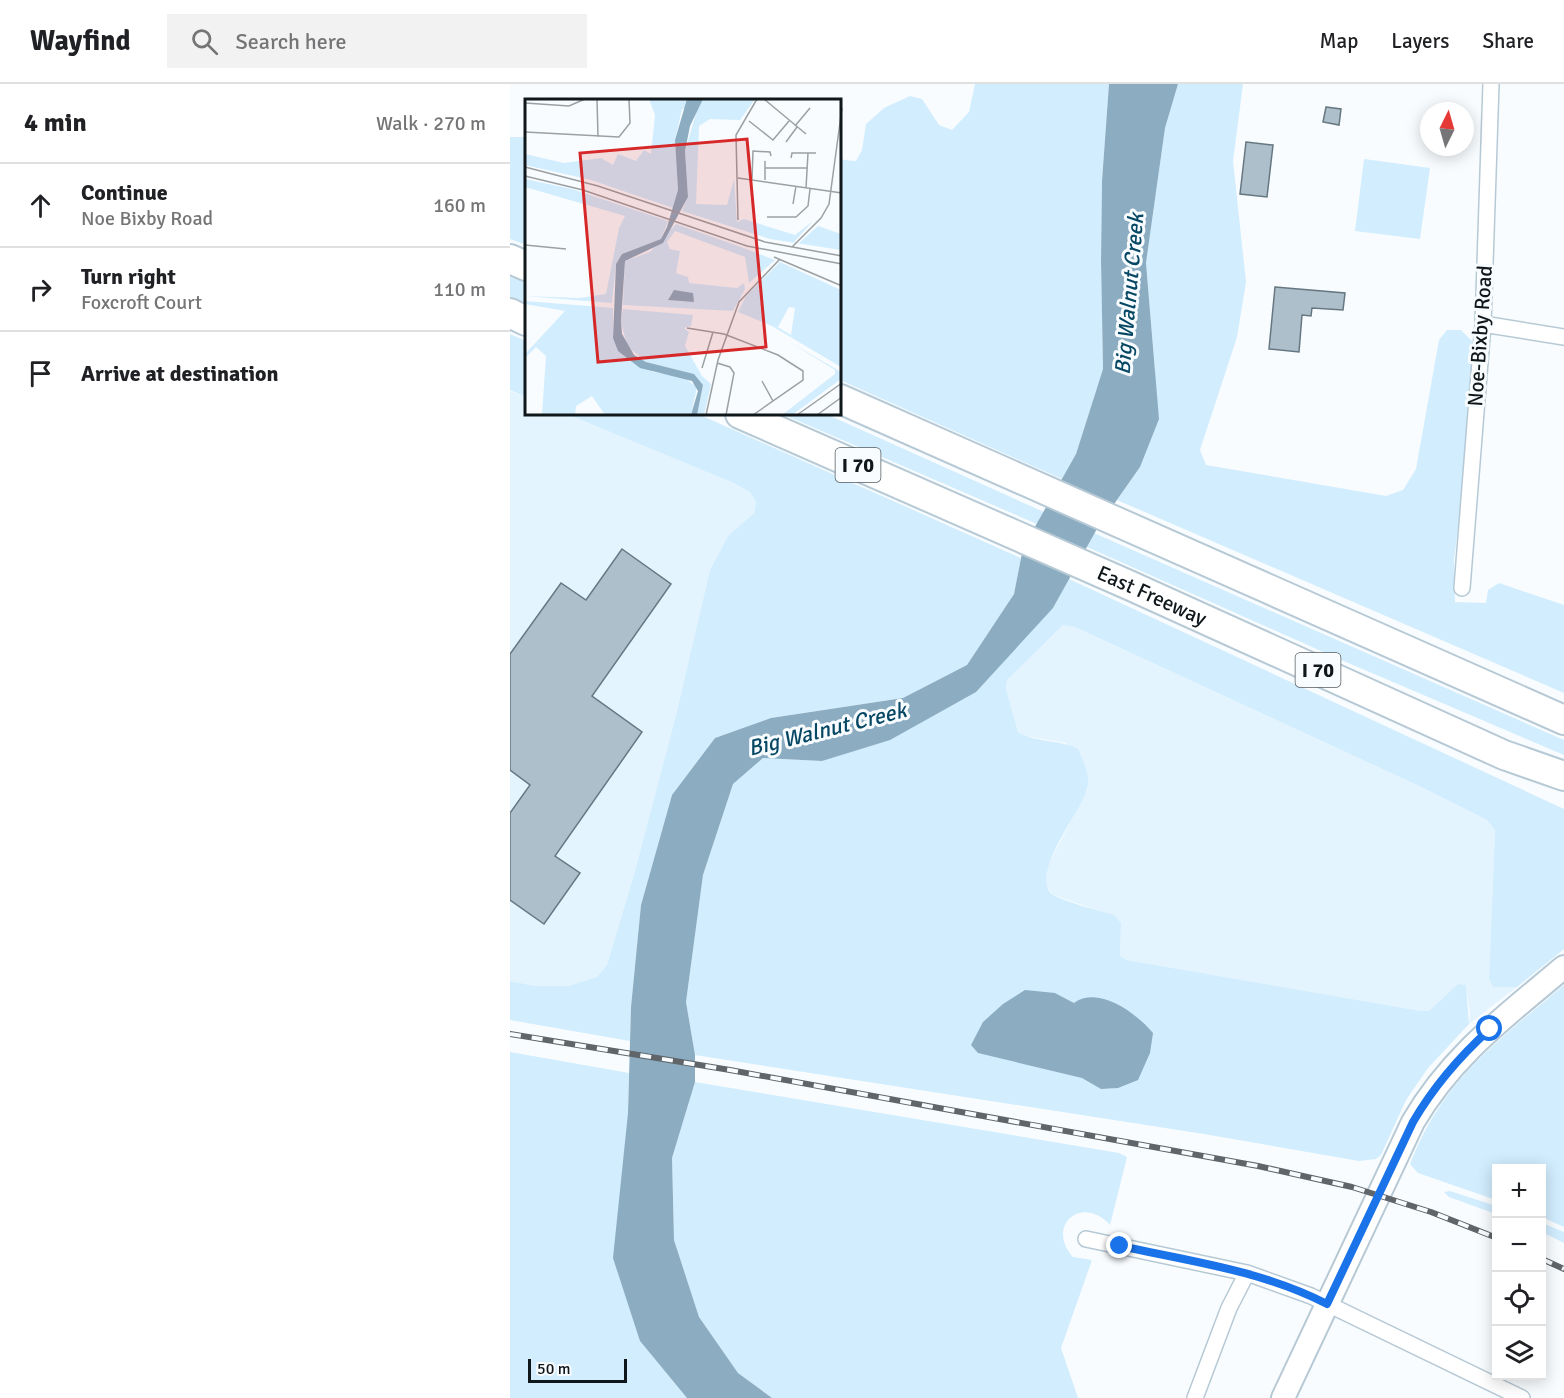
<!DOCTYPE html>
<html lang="en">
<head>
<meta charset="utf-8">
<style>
	body { margin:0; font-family:Signika,sans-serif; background:#f2f2f2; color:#202124 }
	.controls { position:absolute; right:18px; bottom:18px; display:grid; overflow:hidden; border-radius:0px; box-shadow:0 3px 15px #0003 }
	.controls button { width:54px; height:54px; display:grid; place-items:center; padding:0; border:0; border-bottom:2px solid #e0e0e0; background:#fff; color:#202124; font:30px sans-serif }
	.compass { position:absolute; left:910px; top:18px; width:54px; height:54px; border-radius:50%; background:#fff; box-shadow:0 3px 15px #0003; rotate:5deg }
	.scale { position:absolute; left:18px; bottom:15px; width:99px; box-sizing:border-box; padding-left:6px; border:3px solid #10171b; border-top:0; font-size:16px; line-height:21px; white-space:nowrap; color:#10171b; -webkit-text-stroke:4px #f8fcfe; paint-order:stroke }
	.stop { position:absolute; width:18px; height:18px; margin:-14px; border:4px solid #1a73e8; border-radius:50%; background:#fff }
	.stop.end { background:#1a73e8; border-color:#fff; box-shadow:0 2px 6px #0008 }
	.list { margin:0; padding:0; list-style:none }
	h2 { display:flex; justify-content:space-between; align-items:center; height:78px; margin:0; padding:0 24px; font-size:26px }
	h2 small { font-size:20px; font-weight:400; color:#757577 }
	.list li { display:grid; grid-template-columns:39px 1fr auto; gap:18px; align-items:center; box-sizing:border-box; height:84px; padding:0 24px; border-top:2px solid #e0e0e0 }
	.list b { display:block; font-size:22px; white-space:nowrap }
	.list p { margin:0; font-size:20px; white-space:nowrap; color:#757577 }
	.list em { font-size:20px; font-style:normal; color:#757577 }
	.icon { flex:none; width:33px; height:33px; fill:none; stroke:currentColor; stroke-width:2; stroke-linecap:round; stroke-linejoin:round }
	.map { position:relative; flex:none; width:1054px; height:1314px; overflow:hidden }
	header { display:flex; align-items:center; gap:36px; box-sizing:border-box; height:84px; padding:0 30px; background:#fff; border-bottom:2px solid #e0e0e0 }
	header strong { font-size:28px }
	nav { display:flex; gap:33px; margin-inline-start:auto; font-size:21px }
	.search { width:420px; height:54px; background:#f2f2f2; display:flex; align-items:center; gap:15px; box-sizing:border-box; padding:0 21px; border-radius:0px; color:#757577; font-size:22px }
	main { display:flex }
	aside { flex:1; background:#fff }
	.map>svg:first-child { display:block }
</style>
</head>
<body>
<header>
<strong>Wayfind</strong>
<div class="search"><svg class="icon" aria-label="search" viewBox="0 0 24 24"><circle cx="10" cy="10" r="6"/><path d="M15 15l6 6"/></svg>Search here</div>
<nav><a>Map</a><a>Layers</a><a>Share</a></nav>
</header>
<main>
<aside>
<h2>4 min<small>Walk · 270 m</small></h2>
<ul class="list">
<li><svg class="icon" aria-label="ahead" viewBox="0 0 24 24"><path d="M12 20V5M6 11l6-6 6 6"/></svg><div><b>Continue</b><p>Noe Bixby Road</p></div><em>160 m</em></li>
<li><svg class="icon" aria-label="right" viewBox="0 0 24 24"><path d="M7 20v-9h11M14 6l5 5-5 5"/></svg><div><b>Turn right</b><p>Foxcroft Court</p></div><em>110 m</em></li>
<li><svg class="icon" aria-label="arrive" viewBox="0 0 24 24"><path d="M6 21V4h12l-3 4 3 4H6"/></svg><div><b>Arrive at destination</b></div></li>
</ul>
</aside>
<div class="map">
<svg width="1054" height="1314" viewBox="0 0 1054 1314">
	<rect width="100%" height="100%" fill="#f8fcfe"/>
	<path fill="#e4f4fe" d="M0,307L16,313V330H57L225,399L240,408L246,418L244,429L218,452L200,486L166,631L125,787L97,881L87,893L58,902H25L0,897Z
		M553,541L565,543L907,701L977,736L985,746L979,895L983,903H1007L959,940L960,931L956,901L948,900L919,927H911L617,876L610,872L611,839L604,832L543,811L536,802V785L578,704L556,659L515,652L508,648L496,605L497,596Z"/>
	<path fill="#d1edfe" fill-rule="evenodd" d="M465,0H599L592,97L591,177L593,285L566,370L552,395L330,296V73L334,76L346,77L352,66L356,40L374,24L400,12L412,15L429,41L442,46L459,28Z
		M668,0H733L723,77L736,198L727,253L690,366L696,381L876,412L893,406L906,385L929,256L937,246H951L963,258V317L944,476L945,518L976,519L978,506L989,499L1054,521V609L607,416L630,383L645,285L636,179L655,44Z
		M0,53H16V161L0,155Z
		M854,75L920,84L910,155L845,147Z
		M0,193L16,199V219L0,213Z
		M0,250L16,257V313L0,306Z
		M57,330H188L511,474L504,510L457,581L393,614L261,634L205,654L162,711L131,821L121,923L120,957L0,936V897L25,902H58L87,893L97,881L125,787L166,631L200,486L218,452L244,429L246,418L240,408L224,399Z
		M278,330H316L534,428L527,440L277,332Z
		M584,449L1054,656V671L829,575L577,463Z
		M559,495L1054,725V865L1007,903H983L979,895L985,746L977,736L907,701L565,543L553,541L497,596L496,605L508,648C526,659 549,655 568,665C573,676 581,692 577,705C571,728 519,790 542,810C549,816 593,828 604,831L611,839L610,872L617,876L911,927H919L948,900L956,901L959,940L918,984L896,1016L871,1071L866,1075L849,1077L694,1050L185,971L176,918L193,791L223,700L253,674L312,677L543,524ZM545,909L564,919L628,995C601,1007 598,1009 573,994Z
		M1054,901V1143L1032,1133V1084H987L986,1116L908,1089L900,1080C933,995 987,958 1054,901Z
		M0,968L119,989L118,1029L130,1257L177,1314H0Z
		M185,998L609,1069L617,1073L600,1141C572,1110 535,1142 563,1173L582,1176L551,1264L568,1314H262L228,1289L189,1233L164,1156L162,1074Z
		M940,1107L986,1122V1130L939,1113L934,1108Z
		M1032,1139L1054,1148V1159L1032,1148Z"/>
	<path fill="#8bacc1" d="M599,0H668L655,44L636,179L649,335L630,383L588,443L543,524L466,608L380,656L312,677L253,674L223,700L193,791L176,918L185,971V998L162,1074L164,1156L189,1233L228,1289L262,1314H177L130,1257L103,1174L118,1029L121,923L131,821L162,711L205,654L261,634L393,614L457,581L504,510L513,464L566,370L593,285L591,177L592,97Z
		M515,906L545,909L564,919C589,901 627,930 643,949L640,969L628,996L608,1004L591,1005L572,994L468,969L461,961L473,938L493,920Z"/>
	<path fill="#acbfcb" stroke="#667782" stroke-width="1.5" d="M816,23L831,25L829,41L813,38Z
		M736,58L763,61L757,113L730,110Z
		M765,203L835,209L833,226L802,224L801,232L792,231L789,268L759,265Z
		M112,465L161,500L82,612L132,648L45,772L70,789L34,840L0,816V729L20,701L0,686V570L51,499L76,516Z"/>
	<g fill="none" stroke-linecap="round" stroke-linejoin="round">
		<defs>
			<path id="street" d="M973,240L1054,253
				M952,504L973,240L981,0
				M576,1155L737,1189L801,1212L1012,1314
				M685,1314L719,1224L737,1189"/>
			<path id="secondary" d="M773,1314L903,1038C942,971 996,932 1054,883"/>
			<g id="highway">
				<path d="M0,175L16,182"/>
				<path d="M0,229L16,237"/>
				<path d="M330,315L1054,636"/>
				<path id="s1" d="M230,330L621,502L994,671L1054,692"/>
			</g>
		</defs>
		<use href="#street" stroke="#b6c9d5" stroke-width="18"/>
		<use href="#secondary" stroke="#b6c9d5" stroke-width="26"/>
		<use href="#highway" stroke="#b6c9d5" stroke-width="32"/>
		<use href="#street" stroke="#fff" stroke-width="15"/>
		<use href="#secondary" stroke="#fff" stroke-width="22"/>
		<use href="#highway" stroke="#fff" stroke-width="28"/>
		<defs>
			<path id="rail" d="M0,950L220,986L748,1082L842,1103L921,1128L987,1154
				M1032,1175L1054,1185"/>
		</defs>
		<use href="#rail" stroke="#5f6569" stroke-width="6"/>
		<use href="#rail" stroke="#f8fcfe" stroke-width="4" stroke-dasharray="11" stroke-linecap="butt"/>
	</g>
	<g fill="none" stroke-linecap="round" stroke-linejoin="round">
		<path stroke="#1a73e8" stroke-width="8" d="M610,1162C680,1177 753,1187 817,1220L903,1038C924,1002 949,973 980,945"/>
	</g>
	<g text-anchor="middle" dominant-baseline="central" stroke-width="6" stroke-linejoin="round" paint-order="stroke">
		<g fill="#f8fcfe" stroke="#565c5f" stroke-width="1.5">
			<rect x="325.5" y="364" width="45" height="34" rx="4.5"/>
			<rect x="785.5" y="569" width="45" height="34" rx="4.5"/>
		</g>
		<g font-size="20" font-weight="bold" fill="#10171b">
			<text x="348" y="381">I 70</text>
			<text x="808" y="586">I 70</text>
		</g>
		<g font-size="21" fill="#10171b" stroke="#f8fcfe">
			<text transform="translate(970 252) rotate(-86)">Noe-Bixby Road</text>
			<text stroke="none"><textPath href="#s1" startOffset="450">East Freeway</textPath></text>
		</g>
		<g font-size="22" font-style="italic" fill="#064764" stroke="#f8fcfe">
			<text transform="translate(619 210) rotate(-85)">Big Walnut Creek</text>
			<text transform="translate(317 645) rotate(-14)">Big Walnut Creek</text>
		</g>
	</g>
	<g transform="translate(15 15)">
		<rect width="316" height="316" fill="#f8fcfe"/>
		<path d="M124,0H230L215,21L185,20L174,27L171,105L202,106L209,80L212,123L219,120L270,136L288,122L269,143L274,144L293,127L316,135V151L245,140L157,112L163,98L160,52L172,11L157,10L150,41L153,91L148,109L66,81L0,66V55L39,64L76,59L88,66L93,55L111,62L119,51L126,55L130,16ZM0,80L47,90L143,122L136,140L97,155L91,165L87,204L0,197L54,199L81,195L94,129L100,117L0,88ZM151,125L216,148L250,161L224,184L220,158L150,132L142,143L145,150L155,152L151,174L163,178L164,184L212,189L219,184L220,190L208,212L98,206L100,162L125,153ZM255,163L316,191V268L247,227L213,213L221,197ZM264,208L270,209L266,236L244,223L253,228ZM0,202L88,209V239L128,273L158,278L172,288L166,316H80L67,297L51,307L50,316H17L21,257L11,248L0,259V255L40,212L0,205ZM98,210L168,216L166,227L159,229L164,233L160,247L177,277L186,285L179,316H172L178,286L169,275L121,263L102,247L96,222ZM263,242L316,273V280L267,316H257L310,275V271Z" fill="#d1edfe" fill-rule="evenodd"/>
		<path d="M162,0H178L165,27L160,52L163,98L138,144L100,162L96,222L97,235L109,256L121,263L169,275L178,286L172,316H166L173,292L167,282L115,269L93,252L88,239L91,165L97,155L136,140L142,128L153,91L150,41ZM149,191L168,194L169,203L143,201Z" fill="#8bacc1"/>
		<path fill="none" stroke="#9ba0a3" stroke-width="1.5" d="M72,0L73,38M239,0L281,35M0,4L44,7L60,0M224,22L248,41L264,22M270,27L285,9M0,33L94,38L105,24L104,0M261,43L272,28M266,59L267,54H291M0,68L73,87L240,143L317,157M240,69H282M0,77L58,91L222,147L317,165M213,79L317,94M227,80L228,52L245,53L246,57M240,81V62M281,89L283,54M268,105L271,87M242,118H271L283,107L285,90M213,121L211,36L232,0M0,146L41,150M267,148L296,119L304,105L317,9M249,158L317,187M162,229L199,235L253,256L278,272V281L228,316M192,264L205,268L209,274L201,316M177,269L188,233M237,282L248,302M181,316L193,261L214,203L255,160M272,316L317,284M292,316L317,298"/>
		<path fill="#d62828" fill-opacity="0.15" stroke="#d62828" stroke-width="3" d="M222,40L241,248L73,263L55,54Z"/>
		<rect width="316" height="316" fill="none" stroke="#10171b" stroke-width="3"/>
	</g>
</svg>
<div class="controls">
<button>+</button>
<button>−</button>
<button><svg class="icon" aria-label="locate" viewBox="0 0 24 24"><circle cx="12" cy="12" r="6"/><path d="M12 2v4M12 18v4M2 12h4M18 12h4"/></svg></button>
<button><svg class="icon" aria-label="layers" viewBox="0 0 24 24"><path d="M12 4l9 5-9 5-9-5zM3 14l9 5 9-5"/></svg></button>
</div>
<svg class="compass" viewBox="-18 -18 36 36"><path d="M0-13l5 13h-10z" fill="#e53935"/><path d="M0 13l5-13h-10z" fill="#757577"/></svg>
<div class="scale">50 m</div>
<div class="stop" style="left:980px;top:945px"></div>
<div class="stop end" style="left:610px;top:1162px"></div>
</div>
</main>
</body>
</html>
